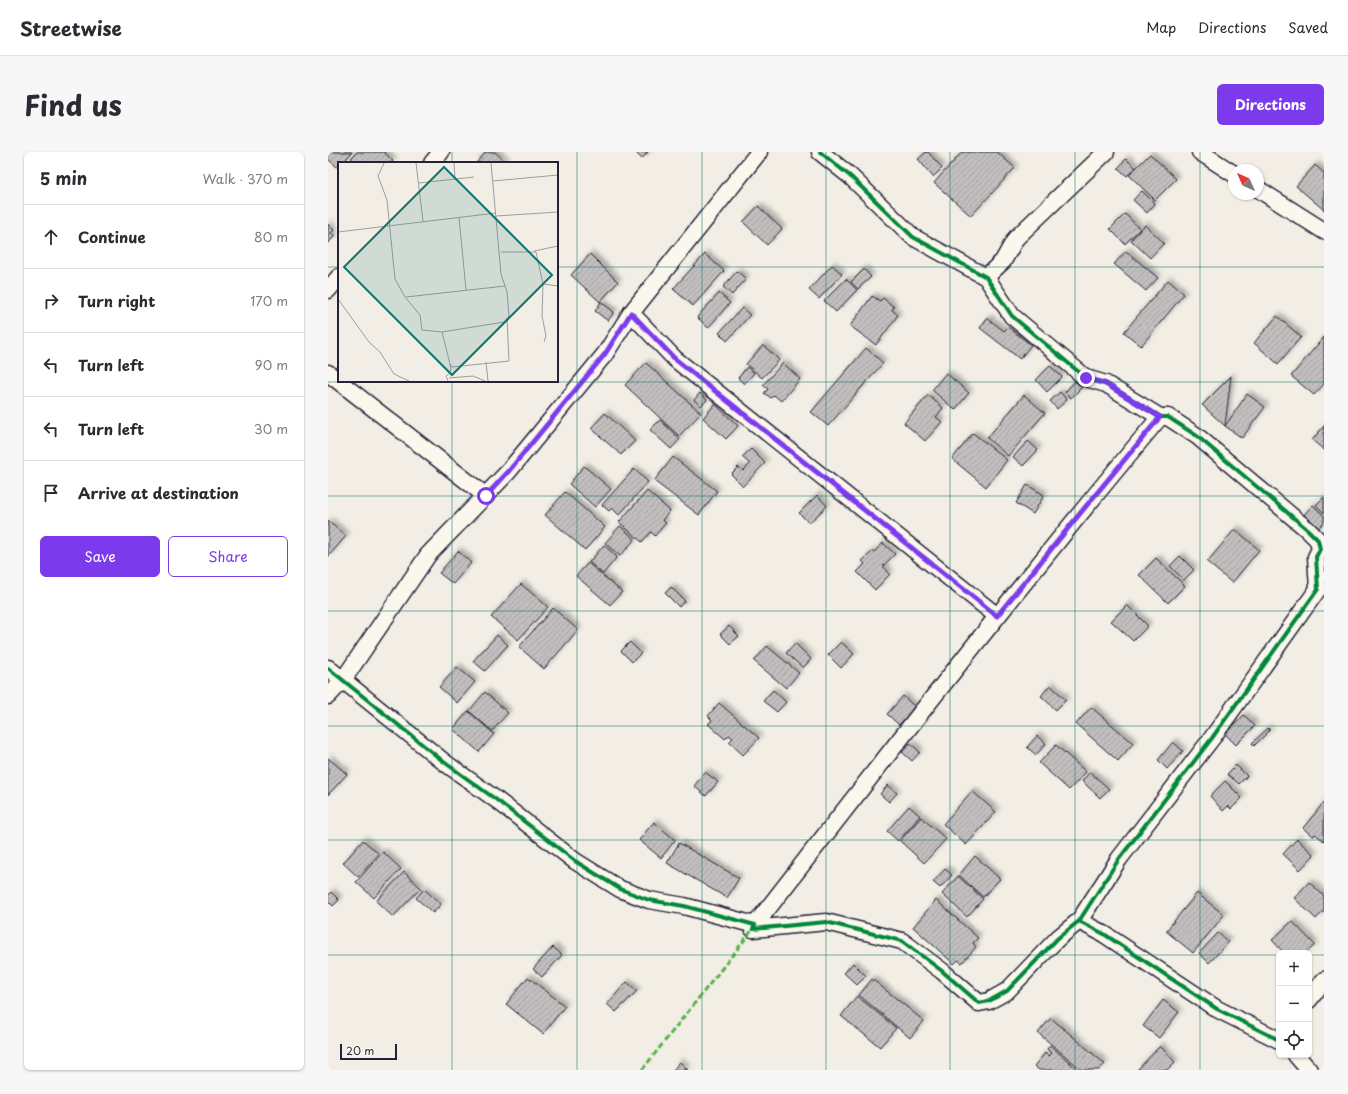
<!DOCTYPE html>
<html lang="en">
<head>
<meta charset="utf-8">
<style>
	body { margin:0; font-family:"Playpen Sans",sans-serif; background:#f7f7f7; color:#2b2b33 }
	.controls { position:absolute; right:12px; bottom:12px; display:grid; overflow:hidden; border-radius:6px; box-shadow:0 1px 3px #0004 }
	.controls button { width:36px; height:36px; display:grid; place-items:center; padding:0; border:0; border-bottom:1px solid #e1e1e2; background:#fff; color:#2b2b33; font:20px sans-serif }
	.compass { position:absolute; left:900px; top:12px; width:36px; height:36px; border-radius:50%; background:#fff; box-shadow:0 1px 3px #0004; rotate:315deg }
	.scale { position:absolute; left:12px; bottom:10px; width:57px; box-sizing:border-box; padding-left:4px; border:2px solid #22223b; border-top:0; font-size:11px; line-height:14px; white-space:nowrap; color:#22223b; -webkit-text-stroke:3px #fbf7ec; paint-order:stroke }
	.stop { position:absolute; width:12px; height:12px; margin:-9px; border:3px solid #7c3aed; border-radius:50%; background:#fff }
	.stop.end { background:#7c3aed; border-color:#fff; box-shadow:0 1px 4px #0008 }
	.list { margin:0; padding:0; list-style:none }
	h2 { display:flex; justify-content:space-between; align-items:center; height:52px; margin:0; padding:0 16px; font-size:17px }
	h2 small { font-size:13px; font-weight:400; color:#7c7c81 }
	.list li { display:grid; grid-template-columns:26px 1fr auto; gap:12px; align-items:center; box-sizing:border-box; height:64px; padding:0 16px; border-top:1px solid #e1e1e2 }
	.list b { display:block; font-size:15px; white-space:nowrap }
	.list em { font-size:13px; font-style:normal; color:#7c7c81 }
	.actions { display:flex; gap:8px; padding:12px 16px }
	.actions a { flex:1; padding:9px 0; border:1px solid #7c3aed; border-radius:6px; text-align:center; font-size:14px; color:#7c3aed }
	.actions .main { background:#7c3aed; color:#fff }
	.icon { flex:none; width:22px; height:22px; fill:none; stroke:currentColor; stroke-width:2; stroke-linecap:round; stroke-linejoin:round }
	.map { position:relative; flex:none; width:996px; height:918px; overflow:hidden; border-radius:6px }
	header { display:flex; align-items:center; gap:24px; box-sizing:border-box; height:56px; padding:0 20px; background:#fff; border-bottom:1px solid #e1e1e2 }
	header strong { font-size:19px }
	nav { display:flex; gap:22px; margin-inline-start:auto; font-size:14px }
	.intro { display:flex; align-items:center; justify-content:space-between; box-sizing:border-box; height:96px; padding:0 24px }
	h1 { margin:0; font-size:28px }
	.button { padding:10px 18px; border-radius:6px; background:#7c3aed; color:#fff; font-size:14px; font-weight:700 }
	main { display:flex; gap:24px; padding:0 24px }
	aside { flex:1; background:#fff; border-radius:6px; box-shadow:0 1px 3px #0004 }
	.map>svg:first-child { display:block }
</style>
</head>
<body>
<header>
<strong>Streetwise</strong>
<nav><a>Map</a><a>Directions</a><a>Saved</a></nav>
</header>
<div class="intro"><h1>Find us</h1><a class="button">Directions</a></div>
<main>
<aside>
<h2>5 min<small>Walk · 370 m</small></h2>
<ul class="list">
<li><svg class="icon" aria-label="ahead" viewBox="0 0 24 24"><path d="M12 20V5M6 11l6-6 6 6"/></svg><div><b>Continue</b></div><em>80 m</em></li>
<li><svg class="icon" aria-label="right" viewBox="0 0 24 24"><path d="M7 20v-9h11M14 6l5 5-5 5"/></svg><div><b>Turn right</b></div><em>170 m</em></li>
<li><svg class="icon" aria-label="left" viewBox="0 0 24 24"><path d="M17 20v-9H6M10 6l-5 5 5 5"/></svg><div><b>Turn left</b></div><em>90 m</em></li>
<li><svg class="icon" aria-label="left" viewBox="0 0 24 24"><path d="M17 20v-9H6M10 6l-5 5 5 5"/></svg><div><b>Turn left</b></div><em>30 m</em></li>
<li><svg class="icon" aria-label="arrive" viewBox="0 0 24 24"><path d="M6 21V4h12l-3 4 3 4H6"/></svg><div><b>Arrive at destination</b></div></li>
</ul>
<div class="actions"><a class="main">Save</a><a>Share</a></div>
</aside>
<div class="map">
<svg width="996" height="918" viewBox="0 0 996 918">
	<defs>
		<pattern id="building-hatch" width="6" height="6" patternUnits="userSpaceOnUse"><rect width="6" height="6" fill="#c2bebe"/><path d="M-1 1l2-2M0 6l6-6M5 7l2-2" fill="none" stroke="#a6a3a4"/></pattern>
		<filter id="shadow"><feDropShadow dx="3.5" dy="-3.5" stdDeviation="2" flood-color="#0004"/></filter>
	</defs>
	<rect width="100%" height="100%" fill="#f2eee5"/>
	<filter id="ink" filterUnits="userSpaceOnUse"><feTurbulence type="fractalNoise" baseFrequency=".025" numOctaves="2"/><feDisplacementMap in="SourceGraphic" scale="8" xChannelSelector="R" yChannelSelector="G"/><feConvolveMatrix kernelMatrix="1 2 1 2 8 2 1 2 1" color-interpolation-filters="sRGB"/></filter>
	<g filter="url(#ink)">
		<path fill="url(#building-hatch)" stroke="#22223b" filter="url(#shadow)" d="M0,0H24L15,11H11L10,16L0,7Z
			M29,0H56L65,9L64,11H29L23,6Z
			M158,0H167L179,11H148Z
			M307,0H320L314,7Z
			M598,0H600L614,16L605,25L590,7Z
			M634,0H669L687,16L643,64L606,31Z
			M822,2L848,27L827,48L801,23Z
			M798,7L808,16L799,24L790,16Z
			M987,13L996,21V58L968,34Z
			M814,39L827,52L819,61L805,48Z
			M430,54L454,77L439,93L415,70Z
			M797,62L812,77L797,92L782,77Z
			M0,72L6,78L3,81L7,84L0,91Z
			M817,73L836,91L822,106L803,88Z
			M798,99L830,126L818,139L786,112Z
			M262,102L290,130L272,150L243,123Z
			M377,102L396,119L365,154L345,137Z
			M504,113L514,122L491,147L481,138Z
			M536,117L543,125L530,137L523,130Z
			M409,119L418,127L404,143L395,135Z
			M518,127L529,138L508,160L496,149Z
			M840,128L856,142L813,194L796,180Z
			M391,141L402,151L380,176L369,165Z
			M544,144L552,149L555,146L566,155L564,158L570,163L548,193L522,174Z
			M273,150L286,160L280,169L267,159Z
			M414,156L422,163L399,189L391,181Z
			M949,164L973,185L950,212L926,191Z
			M659,166L676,179L680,175L703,193L692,207L652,176Z
			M996,185V232L986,243L963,224Z
			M435,193L451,208L434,226L418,212Z
			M538,196L555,211L500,274L483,260Z
			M318,211L373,261L351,284L297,233Z
			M455,211L472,227L453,249L446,243L443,246L436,241L440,237L435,233Z
			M722,214L734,225L719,240L708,228Z
			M419,215L426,221L416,232L410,226Z
			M618,221L641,241L627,258L604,238Z
			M903,224L897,274L874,253Z
			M747,229L754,235L743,246L737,240Z
			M732,240L739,248L729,257L722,249Z
			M372,241L379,248L373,254L366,248Z
			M919,242L937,255L914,286L897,274Z
			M600,243L615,256L608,265L614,270L597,289L576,271Z
			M696,243L717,261L680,304L659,286Z
			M387,252L410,274L398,287L375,266Z
			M277,261L307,289L293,303L263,276Z
			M332,268L352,287L343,297L322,278Z
			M996,274V298L984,288Z
			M645,281L679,308L658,335L624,307Z
			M700,289L710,298L695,314L685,305Z
			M423,297L437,311L415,334L403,322L410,315L415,319L422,312L414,305Z
			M345,305L389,339L371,363L326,329Z
			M256,314L283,337L267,355L241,332Z
			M306,317L320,330L291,363L284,356L281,359L274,353Z
			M699,333L716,343L705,362L688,351Z
			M319,339L342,359L334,368L338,371L327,384L323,380L314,390L291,370Z
			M237,340L277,375L257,398L217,363Z
			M489,343L499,354L481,371L471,361Z
			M996,345V361L988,353Z
			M985,353L996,364V370L986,381L972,367Z
			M0,369L18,384L0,405Z
			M292,374L307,387L292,404L277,391Z
			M907,377L931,398L904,431L879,410Z
			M555,391L567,402L555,414L562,422L547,438L529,420L537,412L534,409L545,399L546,400Z
			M276,393L289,405L275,422L261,410Z
			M130,399L143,411L125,432L111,421Z
			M852,404L866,418L856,428L842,414Z
			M828,406L857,434L840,451L811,423Z
			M260,411L294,440L282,453L248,424Z
			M193,432L220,455L190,488L163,465Z
			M343,435L357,449L351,455L337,441Z
			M799,453L820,474L805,489L783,469Z
			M225,456L250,478L216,517L191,495Z
			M401,474L411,484L402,492L392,482Z
			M169,483L180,493L157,519L145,509Z
			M302,490L313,501L304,510L293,499Z
			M513,490L526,502L513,516L500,503Z
			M467,491L483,507L475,516L458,501Z
			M439,494L471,521L458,536L426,509Z
			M129,515L147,530L129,551L111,535Z
			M722,533L738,548L728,558L713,544Z
			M445,538L458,550L449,560L435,549Z
			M157,540L180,561L164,579L141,559Z
			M575,544L587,555L571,573L559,562Z
			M391,551L431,586L415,603L401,590L405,586L401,583L397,587L380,572L384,568L380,564Z
			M763,555L805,591L790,609L748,572Z
			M140,559L166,582L151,600L125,577Z
			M916,563L927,574L908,593L897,582Z
			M940,576L942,578L926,594L924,591Z
			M709,584L718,592L708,603L699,595Z
			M845,590L855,599L839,617L830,608Z
			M582,591L592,600L584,609L574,600Z
			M728,593L758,620L741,638L711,611Z
			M0,606L19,622L0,643Z
			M908,613L919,624L911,632L899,622Z
			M377,620L390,630L378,644L366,634Z
			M762,620L781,637L772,646L754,629Z
			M897,629L914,646L903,657L900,654L895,659L882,644Z
			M560,633L569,641L561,650L552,642Z
			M644,639L668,660L638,693L615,672Z
			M996,650V689L987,682L985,685L975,676Z
			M581,654L592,664L570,689L559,679Z
			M593,665L618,687L596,711L572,689Z
			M326,670L347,688L333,706L311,688Z
			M969,687L986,703L972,718L955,702Z
			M35,688L51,702L30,725L15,711Z
			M351,691L411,726L399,746L339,711Z
			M55,700L73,717L46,746L28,730Z
			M647,704L672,727L655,745L631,723Z
			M617,717L624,723L612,736L605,730Z
			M76,720L93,736L65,765L48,749Z
			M630,724L655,747L639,765L614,742Z
			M981,730L996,744V759L988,767L966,746Z
			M96,737L113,752L105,761L88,746Z
			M3,740L11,748L5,754L0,749V744Z
			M869,741L896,763L865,801L838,779Z
			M608,748L650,786L645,791L648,795L634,811L630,808L626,812L585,775Z
			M964,769L987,793L978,801H956L944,788Z
			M890,781L900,790L881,811L871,801Z
			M225,795L234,803L214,825L205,817Z
			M525,811L538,824L529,833L516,821Z
			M200,825L237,854L215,882L178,852Z
			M544,827L596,869L582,886L531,843Z
			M299,830L309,839L288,860L279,852Z
			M529,844L568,876L552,895L513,864Z
			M835,848L851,860L831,886L815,874Z
			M723,866L777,912L771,918H754L710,881Z
			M722,893L750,918H711L706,914L717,901L720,904L723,901L719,897Z
			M832,894L847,910L839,918H809Z
			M352,910L360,918H345Z"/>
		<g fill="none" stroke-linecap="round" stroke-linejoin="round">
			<defs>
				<path id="minor" d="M492,0L522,24L585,85L658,125L684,164L758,226L778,232L832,265H840L869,284L980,378L990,388L992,397L988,405L990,437L884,586L791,707L751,769
					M872,0L906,22
					M104,11L113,0
					M930,37L996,79
					M658,125L675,109L688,86L778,0
					M0,138L11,125
					M303,161L347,207L669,464
					M0,221L158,344
					M0,516L116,610L170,649L247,709L292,737L321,748L356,754L427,773L425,777L498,770L574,789L614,819L651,851L661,849L679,839L730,786L751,769L776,782L889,857L951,888
					M0,544L15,528L100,403L180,320L277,202L303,161L431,0
					M427,773C560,602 693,431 832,265
					M981,848L996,828
					M968,903L981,918"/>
			</defs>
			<use href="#minor" stroke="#22223b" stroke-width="19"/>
			<use href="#minor" stroke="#fbf7ec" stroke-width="16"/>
			<path stroke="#55b146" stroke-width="3" stroke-dasharray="6 3" stroke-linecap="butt" d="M314,918L425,777"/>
			<defs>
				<path id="cycleway" d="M492,0L522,24L585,85L658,125L684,164L758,226L778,232L832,265H840L869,284L980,378L990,388L992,397L988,405L990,437L884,586L791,707L751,769
					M0,516L116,610L170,649L247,709L292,737L321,748L356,754L427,773L425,777L498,770L574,789L614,819L651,851L661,849L679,839L730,786L751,769L776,782L889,857L951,888"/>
			</defs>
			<use href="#cycleway" stroke="#fbf7ec" stroke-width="6"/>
			<use href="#cycleway" stroke="#00873e" stroke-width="4"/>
		</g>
	</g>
	<g fill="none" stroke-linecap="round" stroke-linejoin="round" filter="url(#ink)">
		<path stroke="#7c3aed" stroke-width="5" d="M158,344L180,320L277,202L303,161L347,207L669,464L754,359L832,265L778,232L758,226"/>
	</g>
	<path fill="none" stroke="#0f766e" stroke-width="1" stroke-opacity="0.55" d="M124,0V11M249,0V918M374,0V918M498,0V918M622,0V918M747,0V918M872,0V918M0,115H11M229,115H996M124,229V918M0,230H996M0,344H996M0,459H996M0,574H996M0,688H996M0,803H951M981,803H996"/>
	<g transform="translate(10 10)">
		<rect width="220" height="220" fill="#f2eee5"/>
		<path fill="none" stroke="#9f9ca1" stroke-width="1" d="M46,1L40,14L49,38L57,117L67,135L82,153L84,168L104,170L113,206L112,211L108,214L110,219M78,1L85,59M116,1L117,17M155,19L220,13M81,21L136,15M158,54L220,50M121,55L128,128M0,70L158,51M196,89L220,84M163,90H198L205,122L204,154L208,174L206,180M205,122L220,124M68,135L167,124M0,137L31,180L42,190L56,212L71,219M104,170L166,160L171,154L169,130L163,112L153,1M148,200L150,219M112,202L114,205L171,199L169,156M111,216L135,214L147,219"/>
		<path fill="#0f766e" fill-opacity="0.15" stroke="#0f766e" stroke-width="2" d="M106,5L214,113L114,213L6,105Z"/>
		<rect width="220" height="220" fill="none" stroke="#22223b" stroke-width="2"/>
	</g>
</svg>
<div class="controls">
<button>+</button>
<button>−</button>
<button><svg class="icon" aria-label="locate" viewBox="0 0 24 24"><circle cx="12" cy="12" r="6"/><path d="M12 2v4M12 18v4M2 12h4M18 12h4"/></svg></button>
</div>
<svg class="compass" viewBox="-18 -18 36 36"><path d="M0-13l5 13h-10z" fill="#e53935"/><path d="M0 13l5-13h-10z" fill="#7c7c81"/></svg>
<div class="scale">20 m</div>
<div class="stop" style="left:158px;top:344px"></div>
<div class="stop end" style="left:758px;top:226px"></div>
</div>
</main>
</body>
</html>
